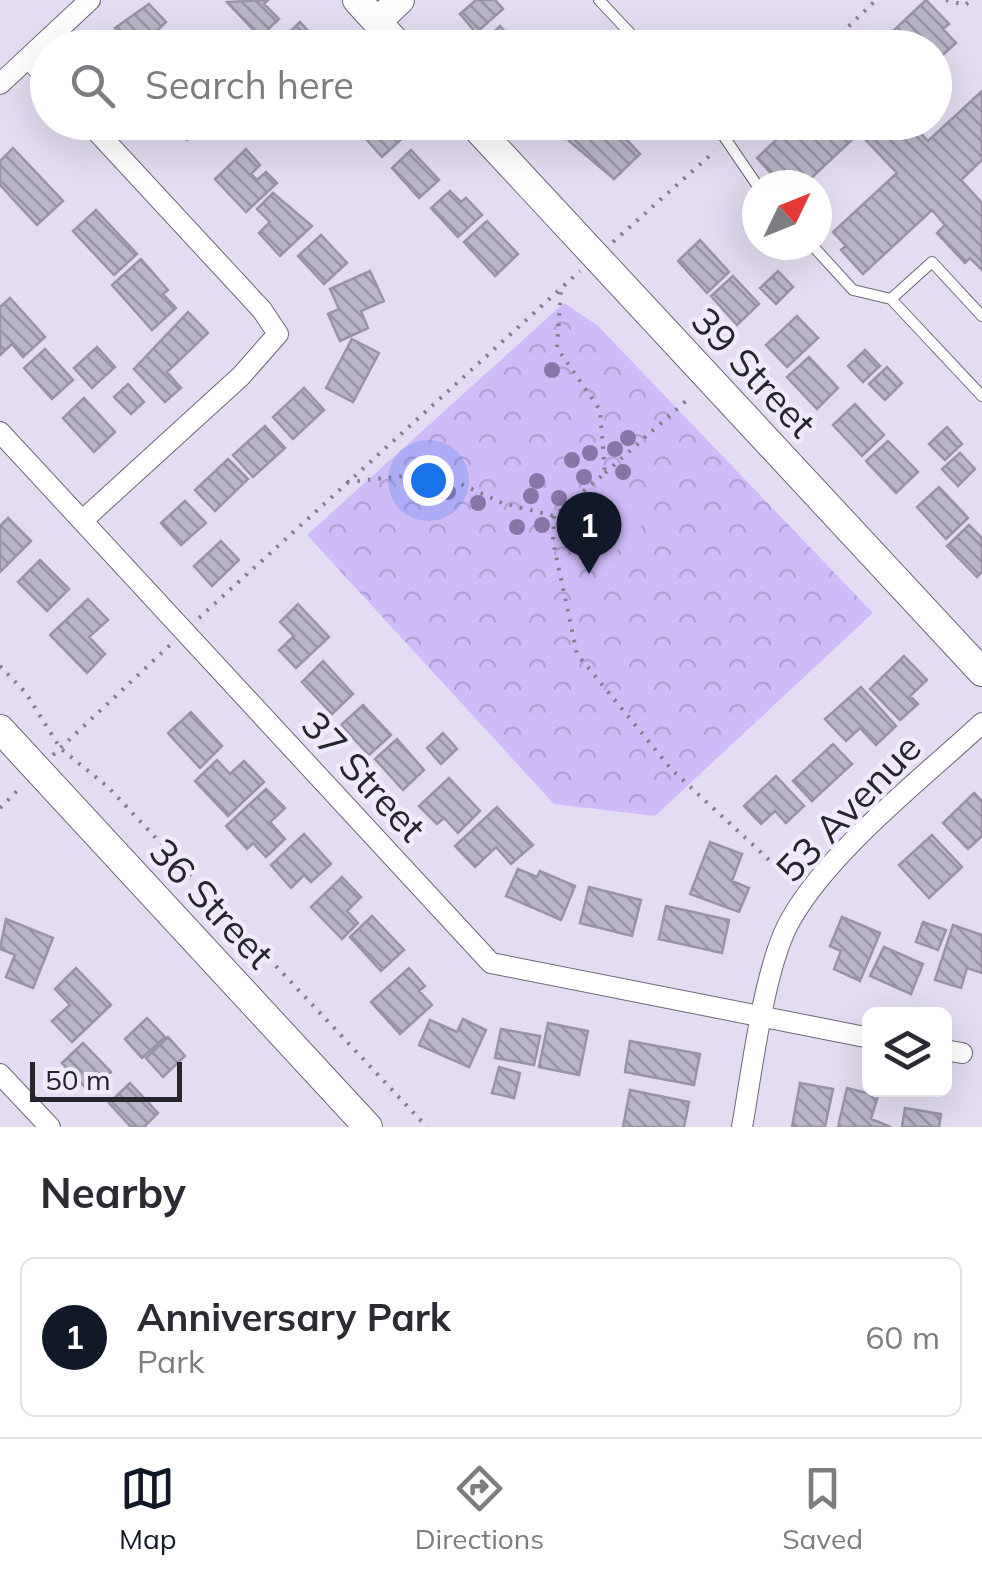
<!DOCTYPE html>
<html lang="en">
<head>
<meta charset="utf-8">
<style>
	body { margin:0; font-family:Mulish,sans-serif; background:#f2f2f3; color:#2b2b33 }
	.controls { position:absolute; right:30px; bottom:30px; display:grid; overflow:hidden; border-radius:15px; box-shadow:0 10px 40px #0002 }
	.controls button { width:90px; height:90px; display:grid; place-items:center; padding:0; border:0; border-bottom:2px solid #e1e1e2; background:#fff; color:#2b2b33; font:50px sans-serif }
	.compass { position:absolute; left:742px; top:170px; width:90px; height:90px; border-radius:50%; background:#fff; box-shadow:0 10px 40px #0002; rotate:47deg }
	.scale { position:absolute; left:30px; bottom:25px; width:152px; box-sizing:border-box; padding-left:10px; border:5px solid #26242c; border-top:0; font-size:28px; line-height:35px; white-space:nowrap; color:#26242c; -webkit-text-stroke:8px #f0eafc; paint-order:stroke }
	.you { position:absolute; left:428px; top:480px; width:35px; height:35px; margin:-25px; border:8px solid #fff; border-radius:50%; background:#1a73e8; box-shadow:0 0 0 15px #1a73e833 }
	.badge { display:grid; place-items:center; width:65px; height:65px; border-radius:50%; background:#111827; color:#fff; font-size:32px; font-weight:700 }
	.pin { position:absolute; translate:-50% -82px; filter:drop-shadow(0 2px 5px #0008) }
	.pin::after { content:''; position:absolute; top:52px; width:35px; height:30px; background:inherit; clip-path:polygon(0 0,100% 0,50% 100%) }
	.list { margin:0; padding:0; list-style:none }
	h2 { display:flex; justify-content:space-between; align-items:center; height:130px; margin:0; padding:0 40px; font-size:42px }
	h2 small { font-size:32px; font-weight:400; color:#7c7c81 }
	.list li { display:grid; grid-template-columns:65px 1fr auto; gap:30px; align-items:center; box-sizing:border-box; height:160px; margin:0 20px 20px; padding:0 20px; border:2px solid #e1e1e2; border-radius:15px }
	.list b { display:block; font-size:38px; white-space:nowrap }
	.list p { margin:0; font-size:32px; white-space:nowrap; color:#7c7c81 }
	.list em { font-size:32px; font-style:normal; color:#7c7c81 }
	.icon { flex:none; width:55px; height:55px; fill:none; stroke:currentColor; stroke-width:2; stroke-linecap:round; stroke-linejoin:round }
	.map { position:relative; flex:none; width:982px; height:1127px; overflow:hidden }
	.search { position:absolute; background:#fff; box-shadow:0 10px 40px #0002; left:30px; right:30px; top:30px; height:110px; display:flex; align-items:center; gap:25px; box-sizing:border-box; padding:0 35px; border-radius:55px; color:#7c7c81; font-size:38px }
	.sheet { height:310px; background:#fff }
	nav { display:flex; justify-content:space-around; align-items:center; box-sizing:border-box; height:140px; border-top:2px solid #e1e1e2; background:#fff; font-size:28px; color:#7c7c81 }
	nav a { display:grid; justify-items:center; gap:5px }
	nav .on { color:#111827 }
	.map>svg:first-child { display:block }
</style>
</head>
<body>
<div class="map">
<svg width="982" height="1127" viewBox="0 0 982 1127">
	<defs>
		<pattern id="park-crowns" width="20" height="18" patternUnits="userSpaceOnUse" patternTransform="scale(2.5)"><rect width="20" height="18" fill="#d0bbf9"/><path d="M2 6a3 3 0 1 1 6 0M12 15a3 3 0 1 1 6 0" fill="none" stroke="#b2a1d6"/></pattern>
		<pattern id="building-back-hatch" width="6" height="6" patternUnits="userSpaceOnUse" patternTransform="scale(2.5)"><rect width="6" height="6" fill="#bbb5c9"/><path d="M-1 5l2 2M0 0l6 6M5-1l2 2" fill="none" stroke="#9893a3"/></pattern>
	</defs>
	<rect width="100%" height="100%" fill="#e3dcf2"/>
	<path fill="url(#park-crowns)" d="M564,303L597,325L873,613L655,816L554,804L307,535Z"/>
	<path fill="#d0bbf9" d="M622,489L650,517L597,570L569,543Z"/>
	<path fill="url(#building-back-hatch)" stroke="#9a93a7" stroke-width="2.5" d="M268,0L264,4L279,19L260,37L227,2Z
		M476,0H495L503,9L476,33L460,14Z
		M926,0L949,24L943,29L956,43L934,63V48H875Z
		M149,4L166,22L147,40L154,48H95L104,39L112,47L122,37L115,28Z
		M300,22L324,48H282L278,43Z
		M500,26L520,48H478V47Z
		M982,91V160L961,180L982,203V270L970,258L965,263L937,233L945,225L932,210L863,274L841,250L846,246L833,232L897,173L859,133L804,185L779,182L757,158L795,122H910L928,141Z
		M171,122H206L187,140Z
		M351,122H394L406,135L382,157Z
		M549,122H582L565,139Z
		M589,122H610L640,154L614,179L569,141Z
		M13,148L63,201L37,225L0,185V161Z
		M246,149L260,165L251,174L257,180L266,172L277,183L246,212L215,179Z
		M411,150L439,180L419,198L392,168Z
		M450,191L461,202L466,198L482,215L458,237L431,208Z
		M273,193L312,226L280,256L259,233L270,222L257,209Z
		M96,210L137,254L114,275L73,231Z
		M487,221L518,254L495,276L464,242Z
		M321,235L347,263L324,284L298,256Z
		M700,240L729,272L707,293L678,261Z
		M141,259L168,290L163,294L176,308L152,330L112,285Z
		M370,271L384,301L361,311L368,328L340,341L328,314L339,309L330,289Z
		M778,271L793,287L776,304L760,288Z
		M733,276L759,304L737,325L711,296Z
		M10,298L45,337L23,357L12,344L0,355V307Z
		M188,312L208,333L167,372L181,388L165,402L134,369Z
		M797,316L818,338L787,367L766,345Z
		M352,339L379,353L353,402L326,388Z
		M97,347L115,367L92,388L74,368Z
		M45,349L73,380L52,399L24,368Z
		M865,350L880,366L863,382L848,366Z
		M809,357L838,388L817,409L787,377Z
		M887,367L902,383L885,400L869,384Z
		M128,384L144,402L131,414L114,397Z
		M304,388L324,410L293,439L273,417Z
		M84,398L115,432L94,452L63,418Z
		M855,404L884,435L862,456L833,425Z
		M265,426L285,448L253,477L233,455Z
		M947,427L962,444L945,460L929,444Z
		M888,441L918,472L896,493L866,461Z
		M960,453L975,469L958,486L942,469Z
		M228,459L248,479L215,511L195,490Z
		M939,487L968,518L946,539L917,507Z
		M185,501L206,523L181,545L161,523Z
		M8,518L31,541L0,572V526Z
		M969,525L982,538V572L977,577L947,546Z
		M221,541L239,560L212,586L194,566Z
		M40,560L69,589L47,611L18,582Z
		M88,599L108,620L89,637L105,654L87,673L50,635Z
		M298,604L329,637L296,668L279,650L294,636L280,622Z
		M904,656L927,680L910,696L918,704L900,720L870,689Z
		M323,661L353,694L332,714L302,682Z
		M861,687L896,726L876,745L860,728L846,741L825,719Z
		M363,705L391,735L369,755L341,725Z
		M191,712L222,746L200,768L168,733Z
		M443,733L457,749L441,764L427,748Z
		M397,739L424,770L403,790L375,759Z
		M833,744L852,764L812,801L793,781Z
		M217,760L230,774L244,761L264,782L228,816L195,781Z
		M776,776L804,806L786,823L775,811L761,824L744,806Z
		M449,778L480,811L458,833L444,818L437,824L419,806Z
		M266,789L285,808L270,822L285,839L266,857L253,843L247,849L226,826Z
		M974,793L982,801V836L968,849L943,823Z
		M497,807L533,845L511,864L496,847L475,867L455,846Z
		M304,834L331,864L311,882L304,875L291,888L271,865Z
		M932,835L962,867L929,898L899,865Z
		M710,842L742,854L732,881L749,888L739,912L690,894Z
		M518,869L537,877L540,871L575,886L561,920L506,896Z
		M342,877L361,897L347,911L358,923L342,939L311,907Z
		M589,887L641,900L632,936L580,923Z
		M666,906L729,920L722,953L659,939Z
		M372,916L404,950L381,971L350,937Z
		M842,917L880,933L860,981L834,969L841,951L830,946Z
		M6,919L53,938L33,988L6,977L15,955L0,949Z
		M923,922L946,930L938,950L916,942Z
		M953,925L982,935V973L967,968L961,988L935,980Z
		M884,947L923,964L911,994L870,976Z
		M76,968L111,1005L72,1042L52,1021L70,1005L55,989Z
		M409,968L425,986L419,991L432,1005L400,1034L371,1002Z
		M147,1018L165,1037L142,1058L125,1039Z
		M463,1019L486,1030L469,1067L419,1045L430,1020L457,1032Z
		M548,1023L588,1031L579,1075L539,1067Z
		M501,1029L540,1036L534,1065L495,1058Z
		M168,1037L185,1056L163,1077L146,1058Z
		M630,1041L700,1054L694,1085L625,1072Z
		M83,1043L111,1072L90,1092L62,1063Z
		M499,1067L520,1073L514,1098L492,1093Z
		M130,1083L158,1113L144,1127H131L109,1103Z
		M800,1083L833,1089L825,1127H792Z
		M847,1088L878,1096L871,1119L891,1127H838Z
		M630,1090L689,1102L684,1127H623Z
		M905,1108L941,1114L939,1127H902Z"/>
	<g fill="none" stroke-linecap="round" stroke-linejoin="round">
		<defs>
			<path id="lane" d="M599,0L644,48
				M714,122L757,185
				M812,245L853,290L891,299L982,396
				M891,299L932,262L982,316"/>
			<path id="street" d="M28,58L48,79
				M0,84L90,0
				M0,432L491,963L870,1038
				M83,520L241,376L278,334L262,310L88,122
				M944,1050L962,1053
				M0,1074L50,1127
				M742,1127C752,1072 764,965 791,919C830,850 923,778 982,723"/>
			<path id="secondary" d="M357,0L401,48
				M377,22L400,0
				M471,122L982,672
				M0,729L368,1127"/>
		</defs>
		<use href="#lane" stroke="#6d677a" stroke-width="12"/>
		<use href="#street" stroke="#6d677a" stroke-width="22"/>
		<use href="#secondary" stroke="#6d677a" stroke-width="30"/>
		<path stroke="#827e8d" stroke-width="4" stroke-dasharray="2.5 8" stroke-linecap="butt" d="M946,0L965,5L972,0
			M826,48L876,0
			M736,132L746,122
			M613,242L715,151
			M605,473L686,401
			M347,482L405,476L461,484L502,503L554,516L605,473L600,410L557,348L561,289
			M554,516L553,541L577,654L672,770L793,882
			M199,618L580,271
			M0,666L26,693L60,748L108,787L427,1127
			M53,755L170,645
			M0,808L22,786"/>
		<use href="#lane" stroke="#fff" stroke-width="10"/>
		<use href="#street" stroke="#fff" stroke-width="20"/>
		<use href="#secondary" stroke="#fff" stroke-width="28"/>
	</g>
	<g fill="#8974a7">
		<circle cx="552" cy="370" r="8"/>
		<circle cx="628" cy="438" r="8"/>
		<circle cx="615" cy="449" r="8"/>
		<circle cx="590" cy="453" r="8"/>
		<circle cx="572" cy="460" r="8"/>
		<circle cx="623" cy="472" r="8"/>
		<circle cx="584" cy="477" r="8"/>
		<circle cx="537" cy="481" r="8"/>
		<circle cx="448" cy="492" r="8"/>
		<circle cx="531" cy="496" r="8"/>
		<circle cx="559" cy="498" r="8"/>
		<circle cx="478" cy="503" r="8"/>
		<circle cx="571" cy="522" r="8"/>
		<circle cx="542" cy="525" r="8"/>
		<circle cx="517" cy="527" r="8"/>
	</g>
	<g text-anchor="middle" dominant-baseline="central" stroke-width="9" stroke-linejoin="round" paint-order="stroke">
		<g font-size="38" fill="#26242c" stroke="#f0eafc">
			<text transform="translate(754 372) rotate(47)">39 Street</text>
			<text transform="translate(364 776) rotate(47)">37 Street</text>
			<text transform="translate(848 808) rotate(-46)">53 Avenue</text>
			<text transform="translate(212 903) rotate(47)">36 Street</text>
		</g>
	</g>
</svg>
<div class="controls">
<button><svg class="icon" aria-label="layers" viewBox="0 0 24 24"><path d="M12 4l9 5-9 5-9-5zM3 14l9 5 9-5"/></svg></button>
</div>
<svg class="compass" viewBox="-18 -18 36 36"><path d="M0-13l5 13h-10z" fill="#e53935"/><path d="M0 13l5-13h-10z" fill="#7c7c81"/></svg>
<div class="scale">50 m</div>
<div class="you"></div>
<div class="pin badge" style="left:589px;top:574px">1</div>
<div class="search"><svg class="icon" aria-label="search" viewBox="0 0 24 24"><circle cx="10" cy="10" r="6"/><path d="M15 15l6 6"/></svg>Search here</div>
</div>
<section class="sheet">
<h2>Nearby<small></small></h2>
<ul class="list">
<li><span class="badge">1</span><div><b>Anniversary Park</b><p>Park</p></div><em>60 m</em></li>
</ul>
</section>
<nav>
<a class="on"><svg class="icon" aria-label="map" viewBox="0 0 24 24"><path d="M3 6l6-2 6 2 6-2v14l-6 2-6-2-6 2zM9 4v14M15 6v14"/></svg>Map</a>
<a><svg class="icon" aria-label="directions" viewBox="0 0 24 24"><path d="M12 3l9 9-9 9-9-9zM9 14v-3h6M13 9l2 2-2 2"/></svg>Directions</a>
<a><svg class="icon" aria-label="saved" viewBox="0 0 24 24"><path d="M7 4h10v16l-5-4-5 4z"/></svg>Saved</a>
</nav>
</body>
</html>
